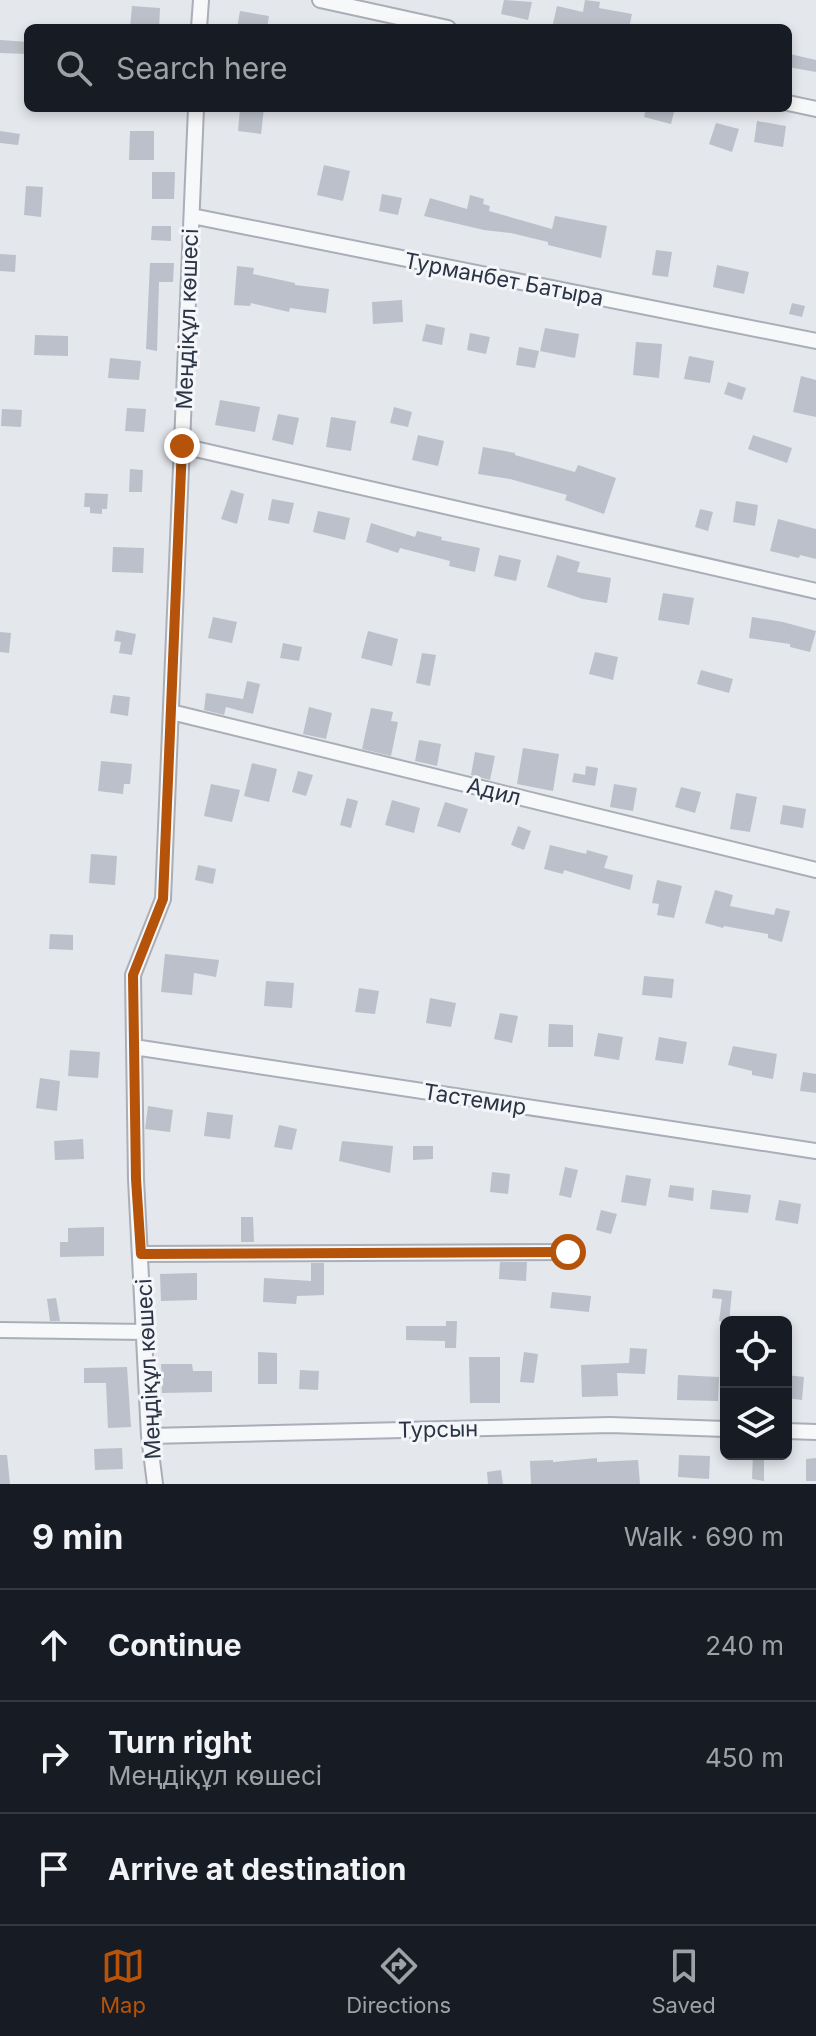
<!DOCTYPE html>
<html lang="en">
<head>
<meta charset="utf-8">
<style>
	body { margin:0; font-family:Inter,sans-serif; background:#242831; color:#f1f3f6 }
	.controls { position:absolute; right:24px; bottom:24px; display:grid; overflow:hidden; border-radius:12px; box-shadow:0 4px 12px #0003 }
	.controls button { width:72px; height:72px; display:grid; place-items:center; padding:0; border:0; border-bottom:2px solid #363941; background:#171b24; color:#f1f3f6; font:40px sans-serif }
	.stop { position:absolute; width:24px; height:24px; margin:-18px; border:6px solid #b45309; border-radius:50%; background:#fff }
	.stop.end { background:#b45309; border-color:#fff; box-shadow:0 2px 8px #0008 }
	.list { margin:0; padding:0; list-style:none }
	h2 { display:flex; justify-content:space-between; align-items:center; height:104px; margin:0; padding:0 32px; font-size:34px }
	h2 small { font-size:26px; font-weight:400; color:#9ea1a6 }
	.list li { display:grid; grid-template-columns:52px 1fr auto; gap:24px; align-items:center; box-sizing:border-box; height:112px; padding:0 32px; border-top:2px solid #363941 }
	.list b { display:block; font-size:30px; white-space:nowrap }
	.list p { margin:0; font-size:26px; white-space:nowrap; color:#9ea1a6 }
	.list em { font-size:26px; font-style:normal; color:#9ea1a6 }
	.icon { flex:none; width:44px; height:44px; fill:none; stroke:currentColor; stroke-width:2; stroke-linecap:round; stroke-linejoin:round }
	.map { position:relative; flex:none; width:816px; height:1484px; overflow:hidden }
	.search { position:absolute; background:#171b24; box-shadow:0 4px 12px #0003; left:24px; right:24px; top:24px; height:88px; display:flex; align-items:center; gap:20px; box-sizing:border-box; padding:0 28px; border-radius:12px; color:#9ea1a6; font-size:30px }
	.sheet { height:440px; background:#171b24 }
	nav { display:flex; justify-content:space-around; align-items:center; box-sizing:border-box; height:112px; border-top:2px solid #363941; background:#171b24; font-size:22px; color:#9ea1a6 }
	nav a { display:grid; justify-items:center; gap:4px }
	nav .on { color:#b45309 }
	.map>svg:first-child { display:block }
</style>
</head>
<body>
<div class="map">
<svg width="816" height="1484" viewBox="0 0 816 1484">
	<rect width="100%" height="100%" fill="#e4e7ec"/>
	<path fill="#bbc0ca" d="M504,0L532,2L528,20L501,14Z
		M585,0L600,2L599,8L632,14L629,28H592L570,24L569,28H552L557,6L583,12Z
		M132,6L160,8L159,28H130Z
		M240,11L269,16L267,28H237Z
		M0,40L28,42V54L0,53Z
		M790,54L816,60V72L788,67Z
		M240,108H264L261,134L238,131Z
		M646,108H675L671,124L644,117Z
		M757,121L786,126L783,147L754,142Z
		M716,123L739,129L732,152L709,144Z
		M0,131L20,134L18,145L0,143Z
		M130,131H154V160H129Z
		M324,165L350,171L343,201L317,195Z
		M152,172H175L174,199H152Z
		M26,186L43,187L41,217L24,215Z
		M382,194L402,198L398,215L379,211Z
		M470,195L484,199L483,204L490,206L489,211L552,229L555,216L607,226L601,258L548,245V242L511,233L484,230L424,216L430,198L467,209Z
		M152,226H171V241L151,240Z
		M656,250L672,252L668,277L652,275Z
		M0,254L16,255L15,272L0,271Z
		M150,263H174L173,282H159L157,351L146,349Z
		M717,265L749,272L744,294L713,287Z
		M237,266L254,268L253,274L295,283V285L329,289L326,313L290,308L289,312L251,303L250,306L234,305Z
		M402,300L403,322L373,324L372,302Z
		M792,303L805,306L802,317L789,314Z
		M426,324L445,328L442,345L422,341Z
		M545,328L579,334L575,358L540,351Z
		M470,333L490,337L486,354L467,350Z
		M35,335L68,336V356L34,355Z
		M636,342L662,344L659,378L633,375Z
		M519,347L539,351L535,368L516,365Z
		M689,356L714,361L710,383L684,379Z
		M110,358L141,361L139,380L108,378Z
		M801,376L816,380V417L793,412Z
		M728,382L746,388L742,400L724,394Z
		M220,400L260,407L255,432L215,425Z
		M394,407L412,412L408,427L390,423Z
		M127,408L146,409L144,432L125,431Z
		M2,409L22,410L21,427L1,426Z
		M278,414L299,418L293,445L272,440Z
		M331,417L356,421L351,451L326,447Z
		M418,435L444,441L438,466L412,460Z
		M753,435L792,448L787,463L748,449Z
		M483,447L515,453V455L575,472L578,465L616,478L604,514L565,500L567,495L510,479L478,474Z
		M130,469L143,470L142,492H129Z
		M231,490L244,494L237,524L221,519Z
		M85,493L108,494L107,509H102V514L90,513V507H84Z
		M272,499L294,503L289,524L268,520Z
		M736,501L758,505L755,526L733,522Z
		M700,509L713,512L708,531L695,527Z
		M318,511L350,518L345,540L313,532Z
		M778,519L816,529V559L800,555L799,558L770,551Z
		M371,523L415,537L417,531L442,537L441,540L480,548L475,572L449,566L450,561L400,548L398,553L366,542Z
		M113,547L144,548L143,573L112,572Z
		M499,555L521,560L516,581L494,576Z
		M557,555L580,562L577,572L611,578L607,603L583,599L547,587Z
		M663,593L694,598L689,625L658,620Z
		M213,617L237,622L232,643L208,638Z
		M752,617L783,622L816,631L810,652L790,647V644L749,638Z
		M116,630L136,634L132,655L119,653L121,642L114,641Z
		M368,631L398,639L392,666L361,658Z
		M0,632L11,633L9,653L0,652Z
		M283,643L302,647L299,661L280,658Z
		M595,652L618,657L613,680L589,674Z
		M422,653L436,655L430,686L416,683Z
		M701,670L733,679L729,693L697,684Z
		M247,681L260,684L253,714L226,707L224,715L204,710L206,693L243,699Z
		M113,695L130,697L128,716L110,713Z
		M309,707L332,713L326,739L303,734Z
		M371,708L393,712L391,721L398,722L391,756L362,749Z
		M419,740L441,744L437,766L415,761Z
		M523,748L559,754L553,791L517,784Z
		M475,752L495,756L490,780L471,775Z
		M101,761L132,764L130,784H124L123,794L98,791Z
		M252,763L277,769L269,802L244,796Z
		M586,766L598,768L595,786L572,782L574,773L585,775Z
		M298,771L313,775L306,796L292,792Z
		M211,784L240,790L232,822L204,816Z
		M614,784L637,788L633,811L610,807Z
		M681,787L701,792L695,813L675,807Z
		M736,793L757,797L750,832L730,829Z
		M347,798L358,801L351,828L340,825Z
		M392,800L420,808L414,833L385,825Z
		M445,802L468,809L460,833L437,826Z
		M783,805L806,809L803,828L780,824Z
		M518,826L531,831L524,850L511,845Z
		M550,845L586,854L587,850L608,856L604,868L633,875L630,890L564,870L563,874L544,869Z
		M91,854L117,856L115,885L89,883Z
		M198,865L216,869L213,884L195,880Z
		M657,880L682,886L674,918L657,915L659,904L652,903Z
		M715,890L733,895L730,906L774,915L776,908L790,911L782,942L768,938V934L724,926L723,928L705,923Z
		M50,934L73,935V950L49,949Z
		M165,954L219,960L216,977L194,973L192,995L161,992Z
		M644,976L674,979L672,998L642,995Z
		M266,981L294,983L292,1008L264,1006Z
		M359,988L379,991L375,1014L355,1012Z
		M430,998L456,1003L451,1027L426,1023Z
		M500,1013L518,1016L512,1043L494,1039Z
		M549,1024L573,1025V1047H548Z
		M598,1033L623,1037L619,1060L594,1056Z
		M659,1037L687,1042L683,1064L655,1060Z
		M733,1046L777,1054L773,1079L752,1075V1071L728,1065Z
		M70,1050L100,1052L98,1078L68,1076Z
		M803,1072L816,1074V1093L800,1091Z
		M40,1078L60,1081L57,1111L36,1108Z
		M148,1106L173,1110L170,1132L145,1129Z
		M207,1112L233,1115L230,1139L204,1136Z
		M279,1125L297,1129L292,1150L274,1147Z
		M83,1139L84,1159L55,1160L54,1141Z
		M342,1141L393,1146L390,1173L339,1161Z
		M413,1146H433V1159L413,1160Z
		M565,1167L578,1170L571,1198L559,1195Z
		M492,1172L510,1174L508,1194L490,1192Z
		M626,1175L651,1179L646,1206L621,1202Z
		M670,1185L694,1188L693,1201L668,1197Z
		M712,1190L751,1195L748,1213L710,1209Z
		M779,1200L801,1204L798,1224L775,1220Z
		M601,1210L617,1214L611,1234L596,1230Z
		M241,1217H253L254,1242H241Z
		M104,1227V1256L60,1257V1242H68V1228Z
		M500,1262H527L526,1281L499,1279Z
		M311,1263H324V1295L297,1296L296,1304L263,1302L264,1278L311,1281Z
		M197,1273V1300L161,1301L160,1274Z
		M713,1289L732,1291L729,1322L719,1321L722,1299L712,1298Z
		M552,1292L591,1296L589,1312L550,1308Z
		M56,1298L60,1321H50L47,1299Z
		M446,1321H457L456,1348H445V1341L406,1340V1326H446Z
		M630,1348L647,1349L645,1374L617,1373L618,1396L582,1397L581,1365L629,1363Z
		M258,1352L277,1353V1384H258Z
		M524,1352L538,1354L534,1383L520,1382Z
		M469,1357H500V1403H470Z
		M161,1364H192L193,1371H212V1392L162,1393Z
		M127,1367L131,1427L108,1428L106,1383H84V1368Z
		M300,1370L319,1371L318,1390L299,1389Z
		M678,1375L719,1377L718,1401L677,1400Z
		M786,1375L804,1377L802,1400L786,1398Z
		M122,1448L123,1469L95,1470L94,1449Z
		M753,1454H764V1481L752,1479Z
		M0,1455H7L10,1484H0Z
		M679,1455L710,1456L709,1479L678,1477Z
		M597,1458V1462L638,1460L640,1484H531L530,1461L553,1460V1462Z
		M816,1458V1481H806V1459Z
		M501,1470L503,1484H488L487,1472Z"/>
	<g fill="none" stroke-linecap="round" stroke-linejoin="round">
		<defs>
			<path id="minor" d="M320,0L448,28
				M199,28L201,0
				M788,103L816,109
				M192,216L816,341
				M182,446L816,591
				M171,712L816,870
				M134,1047L816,1151
				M141,1254L568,1252
				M0,1330L146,1332
				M786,1431L816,1432
				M149,1436L610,1425L726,1429
				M155,1484L149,1436L136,1179L133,975L163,899L196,108"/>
		</defs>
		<use href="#minor" stroke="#a9aeb7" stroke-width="18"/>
		<use href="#minor" stroke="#f7f8fa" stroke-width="14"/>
	</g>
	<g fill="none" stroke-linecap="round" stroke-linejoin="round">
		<path stroke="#b45309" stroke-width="10" d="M182,446L163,899L133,975L136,1179L141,1254L568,1252"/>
	</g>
	<g text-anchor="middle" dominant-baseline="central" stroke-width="6" stroke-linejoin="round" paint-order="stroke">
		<g font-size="22" fill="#2b3445" stroke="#f4f6f9">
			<text transform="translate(504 279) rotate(11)">Турманбет Батыра</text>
			<text transform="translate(187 319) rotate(-88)">Меңдіқұл көшесі</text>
			<text transform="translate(494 791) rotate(14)">Адил</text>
			<text transform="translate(475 1099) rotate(9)">Тастемир</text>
			<text transform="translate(148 1369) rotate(-93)">Меңдіқұл көшесі</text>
			<text transform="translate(438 1429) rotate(-1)">Турсын</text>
		</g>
	</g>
</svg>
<div class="controls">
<button><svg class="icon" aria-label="locate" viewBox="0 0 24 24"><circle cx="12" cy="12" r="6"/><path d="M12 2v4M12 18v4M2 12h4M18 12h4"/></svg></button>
<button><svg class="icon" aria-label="layers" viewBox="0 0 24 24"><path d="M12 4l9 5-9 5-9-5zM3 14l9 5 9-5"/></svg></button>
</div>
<div class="stop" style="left:568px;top:1252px"></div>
<div class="stop end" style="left:182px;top:446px"></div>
<div class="search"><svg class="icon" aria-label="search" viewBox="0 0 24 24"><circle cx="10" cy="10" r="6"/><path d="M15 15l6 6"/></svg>Search here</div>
</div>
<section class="sheet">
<h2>9 min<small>Walk · 690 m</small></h2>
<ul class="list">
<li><svg class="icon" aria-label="ahead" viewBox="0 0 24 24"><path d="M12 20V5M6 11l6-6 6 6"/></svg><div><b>Continue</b></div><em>240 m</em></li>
<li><svg class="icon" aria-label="right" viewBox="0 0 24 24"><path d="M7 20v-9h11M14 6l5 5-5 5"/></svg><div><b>Turn right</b><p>Меңдіқұл көшесі</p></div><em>450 m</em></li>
<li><svg class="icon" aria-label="arrive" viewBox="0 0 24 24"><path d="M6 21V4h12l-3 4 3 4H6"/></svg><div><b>Arrive at destination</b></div></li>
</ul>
</section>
<nav>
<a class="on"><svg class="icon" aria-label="map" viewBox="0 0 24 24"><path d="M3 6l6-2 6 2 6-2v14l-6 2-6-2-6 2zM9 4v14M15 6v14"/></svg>Map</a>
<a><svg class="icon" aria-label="directions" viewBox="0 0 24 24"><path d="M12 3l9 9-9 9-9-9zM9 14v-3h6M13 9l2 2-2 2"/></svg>Directions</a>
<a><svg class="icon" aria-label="saved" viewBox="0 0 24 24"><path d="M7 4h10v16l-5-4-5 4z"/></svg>Saved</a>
</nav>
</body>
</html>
